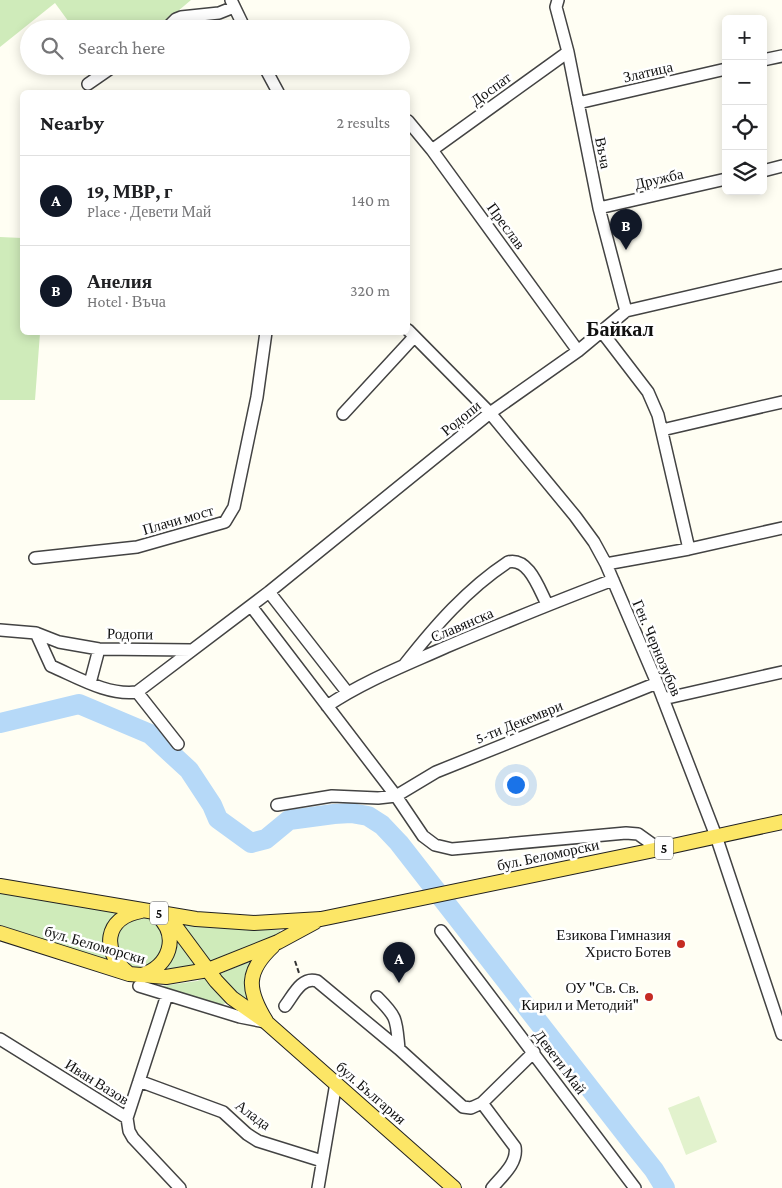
<!DOCTYPE html>
<html lang="en">
<head>
<meta charset="utf-8">
<style>
	body { margin:0; font-family:"Crimson Pro",serif; background:#f6f6f6; color:#202124 }
	.controls { position:absolute; right:15px; top:15px; display:grid; overflow:hidden; border-radius:8px; box-shadow:0 2px 12px #0003 }
	.controls button { width:45px; height:45px; display:grid; place-items:center; padding:0; border:0; border-bottom:1px solid #e0e0e0; background:#fff; color:#202124; font:25px sans-serif }
	.you { position:absolute; left:515px; top:784px; width:18px; height:18px; margin:-12px; border:4px solid #fff; border-radius:50%; background:#1a73e8; box-shadow:0 0 0 8px #1a73e833 }
	.badge { display:grid; place-items:center; width:32px; height:32px; border-radius:50%; background:#111827; color:#fff; font-size:16px; font-weight:700 }
	.pin { position:absolute; translate:-50% -41px; filter:drop-shadow(0 1px 2px #0008) }
	.pin::after { content:''; position:absolute; top:26px; width:18px; height:15px; background:inherit; clip-path:polygon(0 0,100% 0,50% 100%) }
	.list { margin:0; padding:0; list-style:none }
	h2 { display:flex; justify-content:space-between; align-items:center; height:65px; margin:0; padding:0 20px; font-size:21px }
	h2 small { font-size:16px; font-weight:400; color:#757577 }
	.list li { display:grid; grid-template-columns:32px 1fr auto; gap:15px; align-items:center; box-sizing:border-box; height:90px; padding:0 20px; border-top:1px solid #e0e0e0 }
	.list b { display:block; font-size:19px; white-space:nowrap }
	.list p { margin:0; font-size:16px; white-space:nowrap; color:#757577 }
	.list em { font-size:16px; font-style:normal; color:#757577 }
	.icon { flex:none; width:28px; height:28px; fill:none; stroke:currentColor; stroke-width:2; stroke-linecap:round; stroke-linejoin:round }
	.map { position:relative; flex:none; width:782px; height:1188px; overflow:hidden }
	.search { position:absolute; background:#fff; box-shadow:0 2px 12px #0003; left:20px; top:20px; width:390px; height:55px; display:flex; align-items:center; gap:12px; box-sizing:border-box; padding:0 18px; border-radius:28px; color:#757577; font-size:19px }
	.panel { position:absolute; background:#fff; box-shadow:0 2px 12px #0003; left:20px; top:90px; width:390px; height:245px; border-radius:8px }
	.map>svg:first-child { display:block }
</style>
</head>
<body>
<div class="map">
<svg width="782" height="1188" viewBox="0 0 782 1188">
	<rect width="100%" height="100%" fill="#fffef3"/>
	<path fill="#cfebba" d="M0,0H191L157,29H74L55,3L0,47Z
		M0,237L22,238V332L40,333L35,400H0Z
		M0,893L119,913L109,962L0,925Z
		M142,916C190,929 147,987 124,960C117,952 110,934 121,926C127,922 136,919 142,916Z
		M181,924L235,929L280,930L281,934L210,963Z
		M174,931L200,965L174,969H163Z
		M251,961L245,978L248,1000L245,1002L217,975Z
		M209,977L228,1002C216,1011 176,991 162,986L197,981Z"/>
	<path fill="#e2f2cd" d="M699,1096L717,1142L686,1155L668,1108Z"/>
	<g fill="none" stroke-linecap="round" stroke-linejoin="round">
		<path stroke="#b6d9f8" stroke-width="20" d="M0,723L79,704L150,734L189,770L212,805L218,819L251,843L266,839L289,820L334,814L351,813L368,816L382,825L399,843L634,1145L654,1170L665,1188"/>
		<defs>
			<path id="minor" d="M231,0L245,29
				M558,0L556,7L568,52L599,208L626,311
				M166,29L176,19L181,17L219,13L234,7
				M763,60L782,56
				M264,66L278,92
				M88,84L114,66
				M578,103L726,69
				M408,121L432,150L578,351
				M432,150L568,52
				M763,171L782,166
				M599,208L726,179
				M408,330L490,413L575,516L594,542L606,564L657,683L716,836L782,1034
				M602,332L648,392L658,415L689,549
				M343,414L414,337
				M662,430L782,402
				M35,558L137,547L225,522L234,507L257,397L266,332
				M606,564L689,549L782,528
				M269,592L347,692
				M251,606L396,796L423,836L435,845L452,849L626,833L638,834L659,849
				M0,630L36,633L59,642L99,649L191,650
				M36,633L51,666C77,677 108,696 137,692
				M405,664C435,626 467,589 508,562C529,557 539,589 547,604
				M90,683L99,649
				M663,699L782,672
				M327,706C364,681 406,665 446,647C501,624 556,601 613,580
				M178,744L137,692L269,592L490,413L578,351L626,311L782,275
				M277,805L332,796L378,798L396,796L436,772L657,683
				M441,931L635,1188
				M139,986L240,1017L265,1022
				M377,997C398,1018 396,1019 399,1049
				M285,1006C293,996 301,976 317,981L399,1049L463,1107L471,1108L482,1103L534,1052
				M0,1039L127,1118L129,1131L133,1138L180,1188
				M139,1081L223,1112L247,1134L258,1141L322,1161
				M482,1103L515,1147C518,1163 502,1176 492,1188
				M127,1118L167,995
				M318,1188L336,1083"/>
			<path id="major" d="M0,886L196,919L254,923L321,919L659,849L782,822
				M167,915L216,981L232,998L266,1022L454,1188
				M0,933L129,974L166,977L208,970L278,942L315,922
				M128,973C101,951 104,918 141,911
				M142,975C169,966 180,937 158,916
				M266,1021C247,990 245,972 273,946"/>
		</defs>
		<use href="#minor" stroke="#434343" stroke-width="14"/>
		<use href="#major" stroke="#212121" stroke-width="16"/>
		<path stroke="#323232" stroke-width="2" stroke-dasharray="5 2.5" stroke-linecap="butt" d="M295,961L299,973"/>
		<use href="#minor" stroke="#fff" stroke-width="11"/>
		<use href="#major" stroke="#fce666" stroke-width="14"/>
	</g>
	<g fill="#c52b23" stroke="#fff" stroke-width="2">
		<circle cx="681" cy="944" r="5"/>
		<circle cx="649" cy="997" r="5"/>
	</g>
	<g text-anchor="middle" dominant-baseline="central" stroke-width="5" stroke-linejoin="round" paint-order="stroke">
		<g fill="#fff" stroke="#585858" stroke-width="1">
			<rect x="655" y="836.5" width="18" height="23" rx="4"/>
			<rect x="150" y="901.5" width="18" height="23" rx="4"/>
		</g>
		<g font-size="14" font-weight="bold" fill="#101010">
			<text x="664" y="848">5</text>
			<text x="159" y="913">5</text>
		</g>
		<g font-size="15" fill="#101010" stroke="#fff">
			<text transform="translate(648 72) rotate(-13)">Златица</text>
			<text transform="translate(491 89) rotate(-36)">Доспат</text>
			<text transform="translate(603 153) rotate(79)">Въча</text>
			<text transform="translate(659 179) rotate(-13)">Дружба</text>
			<text transform="translate(506 226) rotate(54)">Преслав</text>
			<text transform="translate(461 418) rotate(-39)">Родопи</text>
			<text transform="translate(178 520) rotate(-16)">Плачи мост</text>
			<text transform="translate(462 625) rotate(-23)">Славянска</text>
			<text transform="translate(130 634) rotate(1)">Родопи</text>
			<text transform="translate(657 648) rotate(67)">Ген. Чернозубов</text>
			<text transform="translate(519 722) rotate(-22)">5-ти Декември</text>
			<text transform="translate(548 855) rotate(-12)">бул. Беломорски</text>
			<text transform="translate(95 945) rotate(16)">бул. Беломорски</text>
			<text transform="translate(560 1062) rotate(53)">Девети Май</text>
			<text transform="translate(97 1082) rotate(32)">Иван Вазов</text>
			<text transform="translate(371 1093) rotate(41)">бул. България</text>
			<text transform="translate(253 1115) rotate(36)">Алада</text>
		</g>
		<g font-size="15" fill="#101010" stroke="#fff" text-anchor="end">
			<text x="671" y="935">Езикова Гимназия<tspan x="671" dy="17">Христо Ботев</tspan></text>
			<text x="639" y="988">ОУ "Св. Св.<tspan x="639" dy="17">Кирил и Методий"</tspan></text>
		</g>
		<g font-size="20" font-weight="bold" fill="#101010" stroke="#fff">
			<text x="620" y="329">Байкал</text>
		</g>
	</g>
</svg>
<div class="controls">
<button>+</button>
<button>−</button>
<button><svg class="icon" aria-label="locate" viewBox="0 0 24 24"><circle cx="12" cy="12" r="6"/><path d="M12 2v4M12 18v4M2 12h4M18 12h4"/></svg></button>
<button><svg class="icon" aria-label="layers" viewBox="0 0 24 24"><path d="M12 4l9 5-9 5-9-5zM3 14l9 5 9-5"/></svg></button>
</div>
<div class="you"></div>
<div class="pin badge" style="left:399px;top:983px">A</div>
<div class="pin badge" style="left:626px;top:250px">B</div>
<div class="search"><svg class="icon" aria-label="search" viewBox="0 0 24 24"><circle cx="10" cy="10" r="6"/><path d="M15 15l6 6"/></svg>Search here</div>
<section class="panel">
<h2>Nearby<small>2 results</small></h2>
<ul class="list">
<li><span class="badge">A</span><div><b>19, МВР, г</b><p>Place · Девети Май</p></div><em>140 m</em></li>
<li><span class="badge">B</span><div><b>Анелия</b><p>Hotel · Въча</p></div><em>320 m</em></li>
</ul>
</section>
</div>
</body>
</html>
